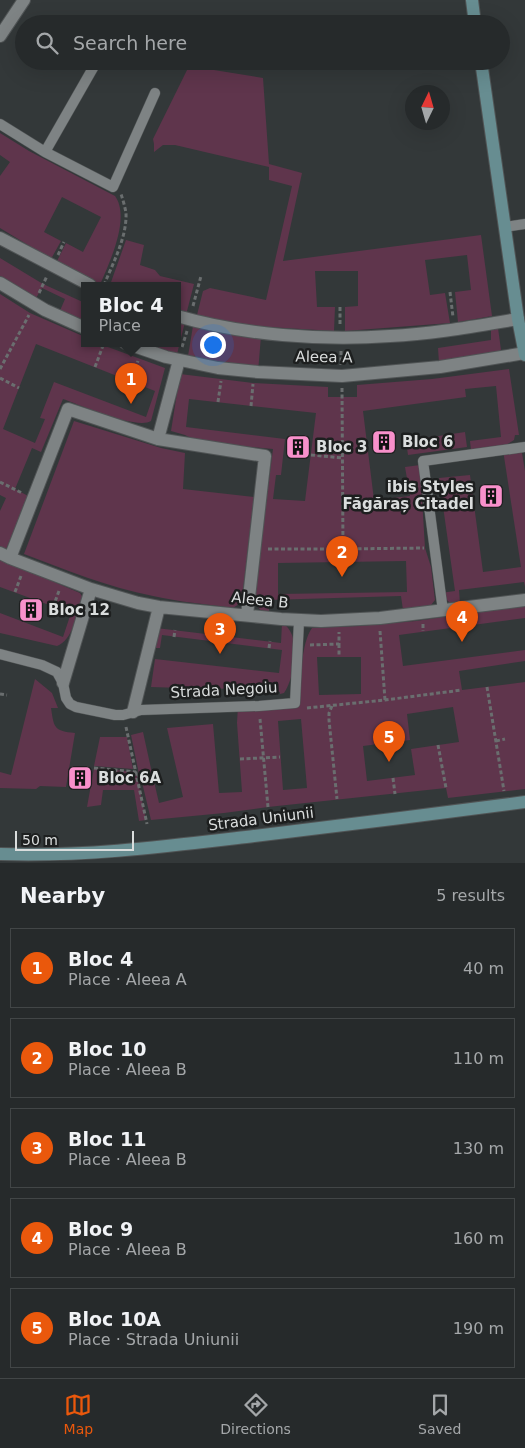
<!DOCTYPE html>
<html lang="en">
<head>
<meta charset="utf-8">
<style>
	body { margin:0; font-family:"DejaVu Sans",sans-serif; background:#323637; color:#f1f3f6 }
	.compass { position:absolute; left:405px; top:85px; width:45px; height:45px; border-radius:50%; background:#262a2b; box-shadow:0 5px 20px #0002; rotate:5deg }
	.scale { position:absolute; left:15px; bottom:12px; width:119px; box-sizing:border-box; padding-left:5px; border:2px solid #dadddd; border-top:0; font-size:14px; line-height:18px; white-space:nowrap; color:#dadddd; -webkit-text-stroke:4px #1d1f1f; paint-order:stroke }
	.you { position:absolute; left:212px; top:344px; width:18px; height:18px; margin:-12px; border:4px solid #fff; border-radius:50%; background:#1a73e8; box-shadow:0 0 0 8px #1a73e833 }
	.badge { display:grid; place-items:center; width:32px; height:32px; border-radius:50%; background:#ea580c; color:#fff; font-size:16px; font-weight:700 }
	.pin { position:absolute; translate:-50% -41px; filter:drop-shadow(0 1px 2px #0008) }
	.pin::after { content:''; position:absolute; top:26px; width:18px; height:15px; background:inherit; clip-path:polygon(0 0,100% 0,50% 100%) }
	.popup { position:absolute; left:81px; top:282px; width:100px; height:65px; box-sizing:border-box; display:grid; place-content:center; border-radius:0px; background:#262a2b; filter:drop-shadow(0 1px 4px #0005); font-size:16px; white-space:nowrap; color:#a4a7a9 }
	.popup b { font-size:19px; color:#f1f3f6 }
	.popup::after { content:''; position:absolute; left:50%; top:100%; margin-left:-10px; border:10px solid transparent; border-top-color:#262a2b }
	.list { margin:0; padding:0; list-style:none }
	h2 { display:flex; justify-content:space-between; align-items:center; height:65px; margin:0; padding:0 20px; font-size:21px }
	h2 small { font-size:16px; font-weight:400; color:#a4a7a9 }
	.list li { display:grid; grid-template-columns:32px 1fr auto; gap:15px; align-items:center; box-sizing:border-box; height:80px; margin:0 10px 10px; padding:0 10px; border:1px solid #424647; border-radius:0px }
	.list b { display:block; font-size:19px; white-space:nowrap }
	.list p { margin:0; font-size:16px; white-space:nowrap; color:#a4a7a9 }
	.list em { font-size:16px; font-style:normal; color:#a4a7a9 }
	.icon { flex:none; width:28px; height:28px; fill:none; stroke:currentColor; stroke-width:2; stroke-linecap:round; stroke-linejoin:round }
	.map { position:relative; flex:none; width:525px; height:863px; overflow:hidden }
	.search { position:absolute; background:#262a2b; box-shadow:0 5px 20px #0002; left:15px; right:15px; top:15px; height:55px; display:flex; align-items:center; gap:12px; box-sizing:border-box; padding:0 18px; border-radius:28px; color:#a4a7a9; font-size:19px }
	.sheet { height:515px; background:#262a2b }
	nav { display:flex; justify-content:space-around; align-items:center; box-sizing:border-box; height:70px; border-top:1px solid #424647; background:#262a2b; font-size:14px; color:#a4a7a9 }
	nav a { display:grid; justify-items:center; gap:2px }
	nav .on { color:#ea580c }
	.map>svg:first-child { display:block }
</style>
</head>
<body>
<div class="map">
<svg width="525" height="863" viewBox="0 0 525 863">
	<rect width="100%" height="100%" fill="#333839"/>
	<path fill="#5f354c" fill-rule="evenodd" d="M189,66L263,78L269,164L302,173L283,261L481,235L492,316L458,322L455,292L471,290L467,255L425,260L430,295L445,293L450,323L345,331V307L358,306V271H315L317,307H335L334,331L268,327L231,323L197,315L203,291L210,288L266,300L292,186L269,180V167L175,145H163L154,152V144L153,139Z
		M0,133L29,151L115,196C131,218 109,263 100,285L78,276L56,263L66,243L83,252L101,217L62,197L44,232L61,241L51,259L0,228V176L10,162L0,155Z
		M126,240L144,245L140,265L155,270L160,276L194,284L186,315L177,312V285H110Z
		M0,258L43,284L85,303V324L59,313L65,299L42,288L36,298L0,276Z
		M0,294L30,313L85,337V343H97L165,368L151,421C137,430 80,405 63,399L41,452L32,448L15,489L30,497L6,549L3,551L0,549V511L6,498L0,495ZM36,344L155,391L146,417L54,382L40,418L45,419L35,443L3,429Z
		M181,317L186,318L177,354L149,345L150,343H177V330Z
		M193,326L261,336L258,372L187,362Z
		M498,328L501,350L498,353L439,363L438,348L491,340V329Z
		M509,369L519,435H515L514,440L506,445L471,450L470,441L501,437L496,386L465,389L466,397L363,411L374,500L410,496L405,467L420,465L425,548L431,567L435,600L431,605L423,609L403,610L401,596L269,600V611L266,612H262L255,603L254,597L273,449L199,442L185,435L171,431L180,374L253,383L328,387V397H357V385L432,379ZM189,399L316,413L305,501L273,499L276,475H281L285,439L186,427ZM406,561L407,592L278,594V563Z
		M74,421L161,448L185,453L183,489L254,497L242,598L239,604L233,608C206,604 179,602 153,596C108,587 66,570 24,554Z
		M465,432L467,447L408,455L406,441Z
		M521,447L525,471V587L524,582L459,590L460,604L449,602L440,593L455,591L439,478L470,475L483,572L521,567L503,450Z
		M0,559L80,593L83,598C78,613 72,641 57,646L0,633V613L63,637L71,613L0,587Z
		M525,605V618L399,635L403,666L525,650V661L459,671L462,690L525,682V789L448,798L446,788L268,807L224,813L151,820L141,778L153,777L159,803L183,797L167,728L213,724L219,793L242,792L237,723L238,706H300L299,698C301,679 301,643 312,628L359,626L416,621ZM317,657H361V694L319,695ZM453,707L459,742L411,749L415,775L367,781L363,746L410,740L407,714ZM301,719L307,788L283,790L278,721Z
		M282,623C302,633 295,677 284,693L280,694V692L266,687L214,689L151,687L155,659L279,673L282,650L162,635L160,648H154L156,628L281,643Z
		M35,679L52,693L58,708H51C54,728 54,731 75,733L66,787L40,786L36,789L0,788V772L11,775Z
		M143,732L152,773L139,774L131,735Z
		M100,737H127L133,769L94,766Z
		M94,768L136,772L146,820L139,821L134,790H103L101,805L87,807Z"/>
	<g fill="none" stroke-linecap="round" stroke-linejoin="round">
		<defs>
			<path id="lane" d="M0,124L45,152L97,61
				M45,152L113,187L155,93
				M505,227L525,224
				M443,611L423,461L525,447
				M0,654L42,665L57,672L63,683L66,698L70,704L76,707L115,715H123L141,710L259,706L295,703L299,621"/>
			<path id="street" d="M0,36L24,0
				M0,238L90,285
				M0,283L45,310L85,328
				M177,316C243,335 322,341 390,336C433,334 476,326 518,319
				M125,343L166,357L218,368L258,372L342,376L440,367L525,353
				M158,439L179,360
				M0,553L10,558L91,589L138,603L159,607L281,619L321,621L380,618L525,600
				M10,558L68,409L158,439L265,456L247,615
				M63,683L91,589
				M133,712L159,607"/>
			<path id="secondary" d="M472,0L475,24
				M481,61L518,319L525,355
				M0,854C85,857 169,846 254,836C344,825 435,814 525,802"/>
		</defs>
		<use href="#lane" stroke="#505455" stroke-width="11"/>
		<use href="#street" stroke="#505455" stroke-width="14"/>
		<use href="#secondary" stroke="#505455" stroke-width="14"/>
		<path stroke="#6a6e6f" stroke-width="3" stroke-dasharray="4 2.5" stroke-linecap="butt" d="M58,255L64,242
			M104,285C113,263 127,237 126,213C125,207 123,200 121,194
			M450,292L453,317
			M39,293L47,276
			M193,306L201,276
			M340,307V325
			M182,347L187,331
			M341,351V365
			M95,367L104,343
			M0,369L29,315
			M0,378L19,388
			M131,381L138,361
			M342,388L343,549L424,548
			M218,402L221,381
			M251,406L253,384
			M311,455L343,458
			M0,482L22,493
			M268,549H343
			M15,592L21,576
			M53,607L59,591
			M423,624V631
			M380,631L385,700
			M174,637L175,630
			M221,642L222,636
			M339,644V657
			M310,645L339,644V632
			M269,648L270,641
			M487,687L504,791
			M0,694L7,695
			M332,706L329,713V720L337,799
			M307,708L385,700L462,690
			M260,719L268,807
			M126,727L147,824
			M496,741L505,739
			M438,745L446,788
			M240,759L280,757
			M94,768L136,772
			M137,776L153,775
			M393,778L395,794"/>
		<use href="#lane" stroke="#7e8384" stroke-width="10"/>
		<use href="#street" stroke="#7e8384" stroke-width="12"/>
		<use href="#secondary" stroke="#678d91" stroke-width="12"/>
	</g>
	<defs>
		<symbol id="building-square" viewBox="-11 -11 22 22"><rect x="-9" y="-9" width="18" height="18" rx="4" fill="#f890cb" stroke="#1d1f1f"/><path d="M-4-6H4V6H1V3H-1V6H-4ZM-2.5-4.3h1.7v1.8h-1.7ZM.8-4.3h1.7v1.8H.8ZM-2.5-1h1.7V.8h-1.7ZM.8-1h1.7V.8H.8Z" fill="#111"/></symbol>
	</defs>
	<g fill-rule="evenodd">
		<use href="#building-square" x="370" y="428" width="28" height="28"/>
		<use href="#building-square" x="284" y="433" width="28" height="28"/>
		<use href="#building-square" x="477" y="482" width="28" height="28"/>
		<use href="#building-square" x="17" y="596" width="28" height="28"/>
		<use href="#building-square" x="66" y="764" width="28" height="28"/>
	</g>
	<g text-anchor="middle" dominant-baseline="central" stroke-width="5" stroke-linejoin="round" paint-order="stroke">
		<g font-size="15" fill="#dadddd" stroke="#1d1f1f">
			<text transform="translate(324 357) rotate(1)">Aleea A</text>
			<text transform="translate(260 600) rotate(6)">Aleea B</text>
			<text transform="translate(224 690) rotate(-3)">Strada Negoiu</text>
			<text transform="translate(261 819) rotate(-7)">Strada Uniunii</text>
		</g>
		<g font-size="15" font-weight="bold" fill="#dadddd" stroke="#1d1f1f" text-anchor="start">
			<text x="402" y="442">Bloc 6</text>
			<text x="316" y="447">Bloc 3</text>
			<text x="474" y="487" text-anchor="end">ibis Styles<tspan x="474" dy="17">Făgăraș Citadel</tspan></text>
			<text x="48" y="610">Bloc 12</text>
			<text x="98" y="778">Bloc 6A</text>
		</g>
	</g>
</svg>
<svg class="compass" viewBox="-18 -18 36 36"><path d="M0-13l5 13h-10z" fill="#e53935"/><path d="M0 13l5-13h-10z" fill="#a4a7a9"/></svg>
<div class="scale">50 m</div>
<div class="you"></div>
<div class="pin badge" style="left:131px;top:404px">1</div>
<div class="popup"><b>Bloc 4</b>Place</div>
<div class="pin badge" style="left:342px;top:577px">2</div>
<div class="pin badge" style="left:220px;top:654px">3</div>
<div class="pin badge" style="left:462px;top:642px">4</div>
<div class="pin badge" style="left:389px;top:762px">5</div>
<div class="search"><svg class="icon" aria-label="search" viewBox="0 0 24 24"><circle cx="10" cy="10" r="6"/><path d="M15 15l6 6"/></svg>Search here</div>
</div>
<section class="sheet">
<h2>Nearby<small>5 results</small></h2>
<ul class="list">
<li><span class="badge">1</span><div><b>Bloc 4</b><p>Place · Aleea A</p></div><em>40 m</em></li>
<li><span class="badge">2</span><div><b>Bloc 10</b><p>Place · Aleea B</p></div><em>110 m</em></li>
<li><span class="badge">3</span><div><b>Bloc 11</b><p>Place · Aleea B</p></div><em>130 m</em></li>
<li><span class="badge">4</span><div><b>Bloc 9</b><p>Place · Aleea B</p></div><em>160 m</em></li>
<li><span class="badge">5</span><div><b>Bloc 10A</b><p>Place · Strada Uniunii</p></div><em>190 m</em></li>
</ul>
</section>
<nav>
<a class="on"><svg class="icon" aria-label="map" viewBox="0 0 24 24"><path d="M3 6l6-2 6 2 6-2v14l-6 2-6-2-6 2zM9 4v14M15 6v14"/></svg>Map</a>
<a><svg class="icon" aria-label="directions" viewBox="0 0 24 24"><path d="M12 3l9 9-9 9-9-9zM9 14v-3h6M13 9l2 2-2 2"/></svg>Directions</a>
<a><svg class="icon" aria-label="saved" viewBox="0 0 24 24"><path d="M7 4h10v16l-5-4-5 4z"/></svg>Saved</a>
</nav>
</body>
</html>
